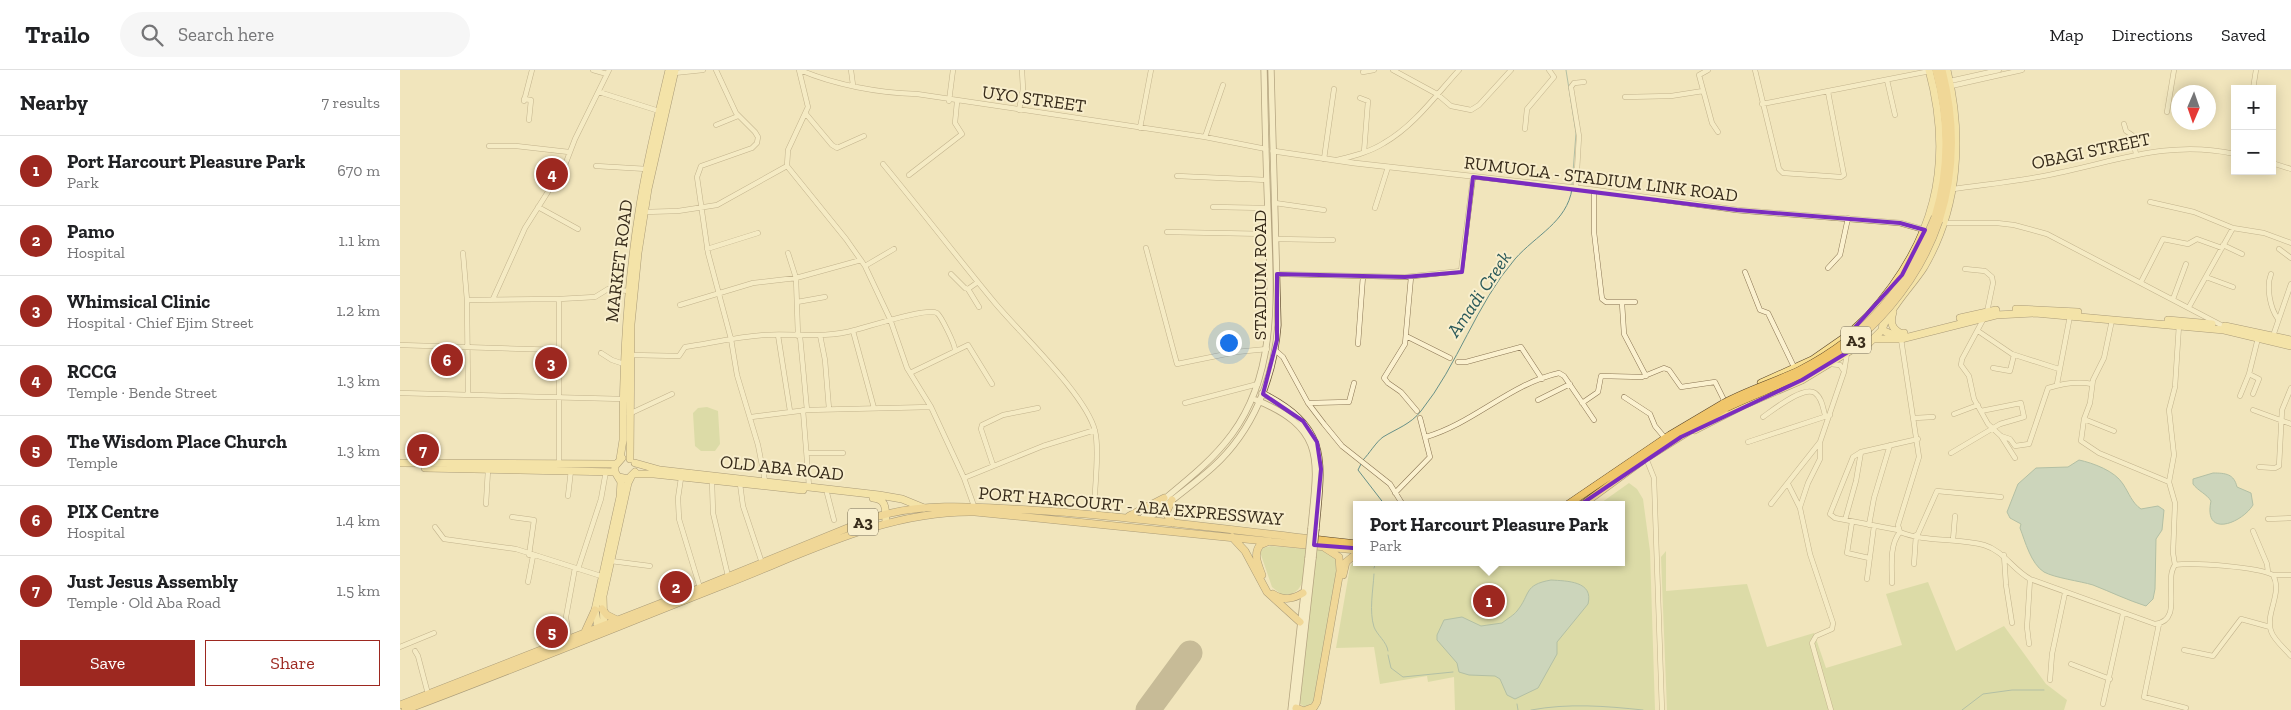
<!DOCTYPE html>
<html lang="en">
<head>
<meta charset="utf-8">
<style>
	body { margin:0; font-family:"Zilla Slab",serif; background:#f6f6f6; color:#202124 }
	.controls { position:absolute; right:15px; top:15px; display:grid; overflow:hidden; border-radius:0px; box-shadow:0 2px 12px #0003 }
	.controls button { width:45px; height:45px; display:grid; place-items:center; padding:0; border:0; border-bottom:1px solid #e0e0e0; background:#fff; color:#202124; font:25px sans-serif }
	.compass { position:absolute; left:1771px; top:15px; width:45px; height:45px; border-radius:50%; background:#fff; box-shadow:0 2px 12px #0003; rotate:182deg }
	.you { position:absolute; left:828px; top:272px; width:18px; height:18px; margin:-12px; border:4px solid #fff; border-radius:50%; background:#1a73e8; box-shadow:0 0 0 8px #1a73e833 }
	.badge { display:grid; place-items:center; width:32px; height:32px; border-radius:50%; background:#9d2820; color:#fff; font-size:16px; font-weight:700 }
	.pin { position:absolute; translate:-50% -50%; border:2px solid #fff; box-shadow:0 1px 5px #0006 }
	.popup { position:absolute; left:953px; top:431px; width:272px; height:65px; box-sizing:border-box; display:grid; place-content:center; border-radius:0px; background:#fff; filter:drop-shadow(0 1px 4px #0005); font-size:16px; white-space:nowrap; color:#757577 }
	.popup b { font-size:19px; color:#202124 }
	.popup::after { content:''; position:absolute; left:50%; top:100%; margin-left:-10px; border:10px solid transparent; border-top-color:#fff }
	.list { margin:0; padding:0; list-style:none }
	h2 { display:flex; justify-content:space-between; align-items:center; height:65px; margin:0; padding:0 20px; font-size:21px }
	h2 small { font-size:16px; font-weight:400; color:#757577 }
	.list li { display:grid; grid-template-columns:32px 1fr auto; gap:15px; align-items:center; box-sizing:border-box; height:70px; padding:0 20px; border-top:1px solid #e0e0e0 }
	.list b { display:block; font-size:19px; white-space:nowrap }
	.list p { margin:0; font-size:16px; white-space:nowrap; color:#757577 }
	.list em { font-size:16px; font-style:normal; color:#757577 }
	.actions { display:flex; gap:10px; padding:15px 20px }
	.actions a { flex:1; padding:11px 0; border:1px solid #9d2820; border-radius:0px; text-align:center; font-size:18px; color:#9d2820 }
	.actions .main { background:#9d2820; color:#fff }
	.icon { flex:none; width:28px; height:28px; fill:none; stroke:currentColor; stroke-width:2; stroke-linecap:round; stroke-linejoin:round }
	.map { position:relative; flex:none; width:1891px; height:640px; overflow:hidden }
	header { display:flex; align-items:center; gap:30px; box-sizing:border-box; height:70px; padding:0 25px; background:#fff; border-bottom:1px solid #e0e0e0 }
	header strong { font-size:24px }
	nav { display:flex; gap:28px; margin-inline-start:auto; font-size:18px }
	.search { width:350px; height:45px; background:#f6f6f6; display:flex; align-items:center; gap:12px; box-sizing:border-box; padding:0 18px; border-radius:28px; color:#757577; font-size:19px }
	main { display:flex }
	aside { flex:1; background:#fff }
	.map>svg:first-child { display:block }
</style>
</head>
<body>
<header>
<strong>Trailo</strong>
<div class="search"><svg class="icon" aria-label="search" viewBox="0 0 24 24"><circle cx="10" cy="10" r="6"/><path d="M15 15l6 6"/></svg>Search here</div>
<nav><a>Map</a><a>Directions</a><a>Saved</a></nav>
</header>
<main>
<aside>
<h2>Nearby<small>7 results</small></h2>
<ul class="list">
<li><span class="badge">1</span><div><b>Port Harcourt Pleasure Park</b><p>Park</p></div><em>670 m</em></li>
<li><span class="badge">2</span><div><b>Pamo</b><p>Hospital</p></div><em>1.1 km</em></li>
<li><span class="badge">3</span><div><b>Whimsical Clinic</b><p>Hospital · Chief Ejim Street</p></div><em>1.2 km</em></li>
<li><span class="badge">4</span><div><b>RCCG</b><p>Temple · Bende Street</p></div><em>1.3 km</em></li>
<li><span class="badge">5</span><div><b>The Wisdom Place Church</b><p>Temple</p></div><em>1.3 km</em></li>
<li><span class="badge">6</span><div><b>PIX Centre</b><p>Hospital</p></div><em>1.4 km</em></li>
<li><span class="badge">7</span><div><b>Just Jesus Assembly</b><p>Temple · Old Aba Road</p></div><em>1.5 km</em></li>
</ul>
<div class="actions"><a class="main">Save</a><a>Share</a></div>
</aside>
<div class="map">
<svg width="1891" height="640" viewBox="0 0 1891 640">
	<rect width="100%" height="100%" fill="#f1e5bc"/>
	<path fill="#c3cf8f" d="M307,337L318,341L320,374L315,381H301L295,376L293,343L298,338Z
		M1229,413L1237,419L1243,429L1250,481L1255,640H1055L1054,607L1028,612L1027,606L980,614L974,577L936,578L950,497L955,489L956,492L997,495L1038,492H1222V435H1198Z
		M871,476L906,479C904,497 908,527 882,525L872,517L860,482L863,478Z
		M916,479L929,482L939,492L914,632L905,637L900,634Z
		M1266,481V521L1347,514L1367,577L1414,563L1426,598L1502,575L1486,524L1528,512L1556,581L1604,556L1646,614L1667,630L1664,640H1267L1261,487Z"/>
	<path fill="#a0c2ba" stroke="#679088" d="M1679,390C1693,393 1715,401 1723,414C1729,423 1732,433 1741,439L1758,436L1764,440L1762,460L1756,469L1755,519L1753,529L1746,536C1727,530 1711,522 1693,515C1680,511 1655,508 1644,502C1631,494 1625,471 1620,458L1621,454L1610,448L1607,442L1618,414L1636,398L1668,397Z
		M1813,403C1826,403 1834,404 1837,417L1851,423L1853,435C1842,453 1803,469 1811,431C1807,424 1798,421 1793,414V409Z
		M1151,510C1167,511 1194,511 1188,534L1157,572V584L1138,618L1115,629L1107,625L1100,609L1095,606L1069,605L1059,602L1057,593L1037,570V565L1044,550L1062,547L1081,556L1102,553C1107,549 1114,545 1117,541C1131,524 1123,515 1151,510Z"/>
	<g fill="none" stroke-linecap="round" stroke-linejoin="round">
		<path stroke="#679088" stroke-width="1" d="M1166,0L1176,63L1172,115
			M963,390C969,384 976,372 983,367C996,359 1011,354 1021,341C1058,295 1076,234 1115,189C1136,165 1167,152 1172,119
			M961,394L958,400L985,435
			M974,498L976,492
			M974,504C973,521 969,541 974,557C977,565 987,572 988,581
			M988,585L991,598L1003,607L1053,602
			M1117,634L1118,640
			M1131,640C1169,633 1205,636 1243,640
			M1562,640L1583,624L1612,620H1644"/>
		<path stroke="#94886b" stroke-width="25" d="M748,640L790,583"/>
		<defs>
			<path id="minor" d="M193,0L207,4
				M316,0L336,43L355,62L358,67L357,73L352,78L301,96L297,107L308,183L331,269L337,305L358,375L365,411
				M399,0L408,37L388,80L387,96L446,169L465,196L490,249L507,298L531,337L564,408L574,436
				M400,0C435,15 479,23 517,24L805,67L866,79
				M451,0L453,15
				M993,0L1037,24L1051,36L1071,40L1079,35L1111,0
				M1308,0L1299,5L1312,53L1318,62
				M1355,0L1379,99L1383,103L1441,107L1444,105L1428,22
				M963,2L974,0
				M274,3L303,0
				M1487,10L1495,45
				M1550,11L1599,0
				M1551,16L1622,0
				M1853,19L1856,0
				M199,22L259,41
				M1225,27L1271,26L1303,21
				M960,28L968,31L964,82
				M124,29L131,30L129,50
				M124,31L132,0
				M549,31L553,0
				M1362,34L1530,1
				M619,40L623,19L622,0
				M1767,42L1774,0
				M406,44L432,75L437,78L464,66
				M1724,54L1726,61L1732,65L1736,84
				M316,55L338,46
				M740,58L751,0
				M1125,59L1127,39L1154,7L1149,0
				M805,67L823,15
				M89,76H116L169,82
				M924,89L934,19
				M937,90C953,86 970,82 984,73C1014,56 1036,25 1059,0
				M1872,93L1891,99
				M483,94C521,140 557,187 595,233C620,263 687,326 695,361C700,380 694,422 694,444
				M196,96L247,99
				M509,105L562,64L555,53L557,32
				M777,106L867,110
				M1176,118L1179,66L1171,17L1174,13L1184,12
				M1553,119C1588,114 1624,111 1658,103C1720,90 1770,70 1835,84
				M1194,120V162L1202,229L1206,232H1235
				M1750,132L1794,142L1833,158L1864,163L1891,173
				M875,133L924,140
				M138,137L178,159
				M813,137L867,138
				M975,138L988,97
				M244,142L278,141L317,135L387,96
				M1544,153H1597L1614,155L1647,164L1821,255
				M767,162L868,164
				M876,169L933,170
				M1823,175L1842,184
				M746,178L777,294L836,282L867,279
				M307,179L358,163
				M1879,179L1891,188
				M63,183L67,230L68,325
				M388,183L396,208L398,266
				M465,196L494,179
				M1428,198L1440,185L1448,148
				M1565,199L1585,201L1592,207L1593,213L1587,242
				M1345,202L1360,240L1368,243L1395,299
				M551,204L565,218L568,219L578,212
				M877,204L1005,207L1061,201L1073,107
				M1871,204C1866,217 1870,238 1878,249
				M1011,207L1005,274L984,308L988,313L1001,322L1017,341
				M1806,207L1833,217
				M1741,212L1763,169L1788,174L1797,169L1822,178
				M568,219L579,237
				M93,229L125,158L165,95L175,69L209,0
				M1773,229L1786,194
				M67,230L159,229L195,227L208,219L229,221
				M397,232L425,227
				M1222,233L1224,264L1246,306
				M280,235L353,213L396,208L461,190
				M1789,237L1833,158
				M1584,248L1562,289L1561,295L1569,306L1574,329L1588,354L1601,366L1610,369L1615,376L1629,374L1648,318C1661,314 1678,311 1692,314
				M1712,250L1704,288L1693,310L1690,333L1684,349L1681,371L1699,383L1769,412
				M453,261L474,338
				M1578,261L1612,284L1659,299
				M378,265L390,341
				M420,265L425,290L429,339
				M400,266L407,340
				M1006,266L1050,288
				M1873,266L1891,214
				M1501,269L1519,387L1498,455L1500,462C1524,472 1558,468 1584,475C1604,481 1612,499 1630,509L1755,554C1784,551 1763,511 1775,495C1793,492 1858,497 1873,505C1883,523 1865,543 1871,561C1874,570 1884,578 1891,586
				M958,274L963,206
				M0,275L159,280
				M875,280L883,287L908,333L924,354L942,376L990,414L1003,435
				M201,283L212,290L224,294
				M231,285L279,286L285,277C311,273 337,267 364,265C394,263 425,269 455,260C468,257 527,237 537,243C541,246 555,274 555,280
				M1058,292H1066L1121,277L1142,309
				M1430,294L1440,295L1444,301
				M1593,298L1610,301L1614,285
				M510,303L568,275L592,314
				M1657,314L1670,246
				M0,323L223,329
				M1853,324L1859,309L1849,304L1858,268
				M1840,326L1849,304
				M1224,327L1250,344L1255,356L1265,368
				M1138,330L1170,314
				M785,333L858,314
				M908,333L949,332L954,313
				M1182,333L1198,322L1201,306L1242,307L1264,298L1269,300L1281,317L1315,312L1324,330
				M403,340L409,416
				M1853,340L1891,354
				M229,344L272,324
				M1554,344L1578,335
				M351,347L407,340L531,337
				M1363,347C1373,340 1404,315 1415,323C1422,328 1423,338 1425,345
				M1514,348L1533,347
				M1684,349L1714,361
				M1601,366L1615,388
				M1026,367C1074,353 1110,314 1159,303L1164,306L1194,350
				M1348,372L1430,345
				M407,383H443
				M1551,383L1600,354L1624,347L1621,333L1581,341
				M1246,388L1254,408L1262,640
				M159,395V229
				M593,395L581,359L582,355L603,345L638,338
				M1859,397L1875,398L1879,396L1882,340L1891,318
				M281,408L278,428L279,449L300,518
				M564,408L643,376L695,360
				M312,411L313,443L328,506
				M340,414L343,436L362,493
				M1388,414L1400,438L1410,484L1433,553L1432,559L1416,566L1412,573L1431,640
				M427,423L434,450
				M995,423L1030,387L1020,348
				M168,426L171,400
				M86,434L88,400
				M1371,434L1420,372L1444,302L1447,283
				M1400,437L1408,413L1420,389V372
				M112,447L134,450L129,485
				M1868,449L1891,448
				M1445,450L1456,411L1461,382
				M1452,452L1447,483L1469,488
				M1469,455L1474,428L1490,375
				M35,457L44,469L116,479L201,506
				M1498,460L1435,448L1430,444L1453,387L1461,382L1518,369
				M1853,461L1867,494L1868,502
				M1517,466L1537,421L1601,427
				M1553,470L1555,446
				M1604,485L1606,515L1612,553
				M211,491L250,496
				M1514,494L1516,465
				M1775,495L1773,483L1775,433L1769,412L1774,385L1769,340L1775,317L1779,255
				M178,499L201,429L206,401
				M1873,505H1891
				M1467,509L1474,456
				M128,512L133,486
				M1492,513C1492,498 1489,475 1500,462
				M1759,554L1744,627L1786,638
				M169,569L166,547L175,498
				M1629,574L1627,557L1630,509
				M0,577L34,563
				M1784,580L1813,586L1841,549L1870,557
				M15,581L18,586L28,624
				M1671,594L1710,609
				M1650,610L1652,584L1665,523
				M1703,634L1723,544"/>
			<path id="tertiary" d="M873,81L954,93L1194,120L1337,140L1500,153L1525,160"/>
			<path id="secondary" d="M862,323C931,358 922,391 916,459
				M856,330C928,359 917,393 911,458
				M741,449C772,421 807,398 832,364C879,300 870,219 868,144C866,96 865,48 864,0
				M747,450C769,432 792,416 813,397C853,361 874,308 878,255L871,0
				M891,640L908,488
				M896,640L913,488"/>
			<path id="primary" d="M1616,239L1678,242
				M1493,242C1490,252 1491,259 1502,264
				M1468,246C1534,173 1555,96 1529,0
				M1468,246L1479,247L1483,253L1482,260L1464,278L1453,279L1448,275V265Z
				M1560,248L1596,240
				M1768,250L1812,254
				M1825,256L1891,270
				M1483,257C1491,236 1512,216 1524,197C1559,137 1563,66 1547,0
				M1482,260L1493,265L1504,263
				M1474,269H1501L1596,245L1635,243L1824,260L1891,276
				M1361,313L1412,290L1448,265
				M1295,360L1346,334L1402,310L1453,279
				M220,389L223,370C223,294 227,217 239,142C246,94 258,47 269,0
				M230,389L231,254L238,183L248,119L275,0
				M0,393L215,394
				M235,393L260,400L479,425L502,429L524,438
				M25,398L215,402
				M234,404H254L403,420
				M219,407L228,409L235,402
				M473,428C488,429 485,441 486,452
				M204,560L203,526L228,413L231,407
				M199,563L195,540L220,427L221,412L215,402V396L222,388"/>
			<path id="trunk" d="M1535,147C1550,98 1549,49 1536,0
				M1539,151C1555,102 1555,51 1542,0
				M772,430L766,443L773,453
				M1167,435L1270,365L1324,333
				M1182,435L1246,388L1326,338
				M729,446L764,428
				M832,467L845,481L867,522L900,552
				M862,505C858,494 853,484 860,475L867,472
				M943,505L946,492L956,484
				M873,524C884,531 893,529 903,523
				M202,539L207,545L217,550
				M184,564L195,540
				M0,635L300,518L472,448C529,430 588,438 646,441C750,448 853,463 956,474
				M896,638L902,640
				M5,640C112,600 219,556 326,514C406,483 487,440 575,442L956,480
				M906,640L914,637L917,632L940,501L939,487L925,478"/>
		</defs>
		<use href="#minor" stroke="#8a7554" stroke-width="5.5"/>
		<use href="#tertiary" stroke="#8a7554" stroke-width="6"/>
		<use href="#secondary" stroke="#6b5538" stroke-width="7"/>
		<use href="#primary" stroke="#564229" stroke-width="8"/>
		<use href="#trunk" stroke="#564229" stroke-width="8"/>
		<use href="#minor" stroke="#fbf1cf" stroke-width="4.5"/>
		<use href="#tertiary" stroke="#fbf1cf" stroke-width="5"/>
		<use href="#secondary" stroke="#fbf1cf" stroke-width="5.5"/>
		<use href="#primary" stroke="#f8df90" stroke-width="7"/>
		<use href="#trunk" stroke="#f0c66a" stroke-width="7"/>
		<defs>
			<path id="secondary-bridge" d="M908,488L911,458
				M913,488L916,459"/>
			<path id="trunk-bridge" d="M1324,333C1348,320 1375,312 1400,300C1467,266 1508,216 1535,147
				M1326,338C1355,324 1385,314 1413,299C1471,268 1518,213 1539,151"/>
		</defs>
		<use href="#secondary-bridge" stroke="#6b5538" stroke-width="7" stroke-linecap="butt"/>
		<use href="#trunk-bridge" stroke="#564229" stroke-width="8" stroke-linecap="butt"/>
		<use href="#secondary-bridge" stroke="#fbf1cf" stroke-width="5.5"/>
		<use href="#trunk-bridge" stroke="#f0c66a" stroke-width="7"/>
	</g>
	<path d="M0 0H1891V640H0ZM1073,107L1337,140L1500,153L1525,160L1502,205L1448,265V275L1453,279L1402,310L1281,367L1159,449L1087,475L1030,484L914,475L921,399L917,372L903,351L863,324L877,270V204L1005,207L1062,202Z" fill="#f1e5bc" fill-opacity=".55" fill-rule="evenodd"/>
	<path fill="none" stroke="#7b2cbf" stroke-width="4" stroke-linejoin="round" d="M1073,107L1337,140L1500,153L1525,160L1502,205L1448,265V275L1453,279L1402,310L1281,367L1159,449L1087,475L1030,484L914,475L921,399L917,372L903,351L863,324L877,270V204L1005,207L1062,202Z"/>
	<g text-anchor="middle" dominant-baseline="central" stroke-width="4" stroke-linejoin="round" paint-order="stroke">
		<g fill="#f8eecc" stroke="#71664f" stroke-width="1">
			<rect x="1441" y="256.5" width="30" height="27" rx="4"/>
			<rect x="448" y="438.5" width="30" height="27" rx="4"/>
		</g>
		<g font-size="16" font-weight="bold" fill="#372b1a">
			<text x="1456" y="270">A3</text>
			<text x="463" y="452">A3</text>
		</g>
		<g font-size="18" fill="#372b1a" stroke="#f8eecc">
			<text transform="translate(634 29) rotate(8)">UYO STREET</text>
			<text transform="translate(1691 81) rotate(-12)">OBAGI STREET</text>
			<text transform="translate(1201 109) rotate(7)">RUMUOLA - STADIUM LINK ROAD</text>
			<text transform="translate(219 191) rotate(-83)">MARKET ROAD</text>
			<text transform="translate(860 205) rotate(-90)">STADIUM ROAD</text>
			<text transform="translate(382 398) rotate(6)">OLD ABA ROAD</text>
			<text transform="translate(731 436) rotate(5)">PORT HARCOURT - ABA EXPRESSWAY</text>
		</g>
		<g font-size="19" font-style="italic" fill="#285859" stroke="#f8eecc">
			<text transform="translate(1079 224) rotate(-56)">Amadi Creek</text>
		</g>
	</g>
</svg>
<div class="controls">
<button>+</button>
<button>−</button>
</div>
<svg class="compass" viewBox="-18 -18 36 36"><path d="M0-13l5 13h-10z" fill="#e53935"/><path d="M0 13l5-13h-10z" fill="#757577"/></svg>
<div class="you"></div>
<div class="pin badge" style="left:1089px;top:531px">1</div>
<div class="popup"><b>Port Harcourt Pleasure Park</b>Park</div>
<div class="pin badge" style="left:276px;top:517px">2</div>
<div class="pin badge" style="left:151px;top:293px">3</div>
<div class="pin badge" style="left:152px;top:104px">4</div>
<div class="pin badge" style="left:152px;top:562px">5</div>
<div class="pin badge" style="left:47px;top:290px">6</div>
<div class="pin badge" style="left:23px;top:380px">7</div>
</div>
</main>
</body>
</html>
